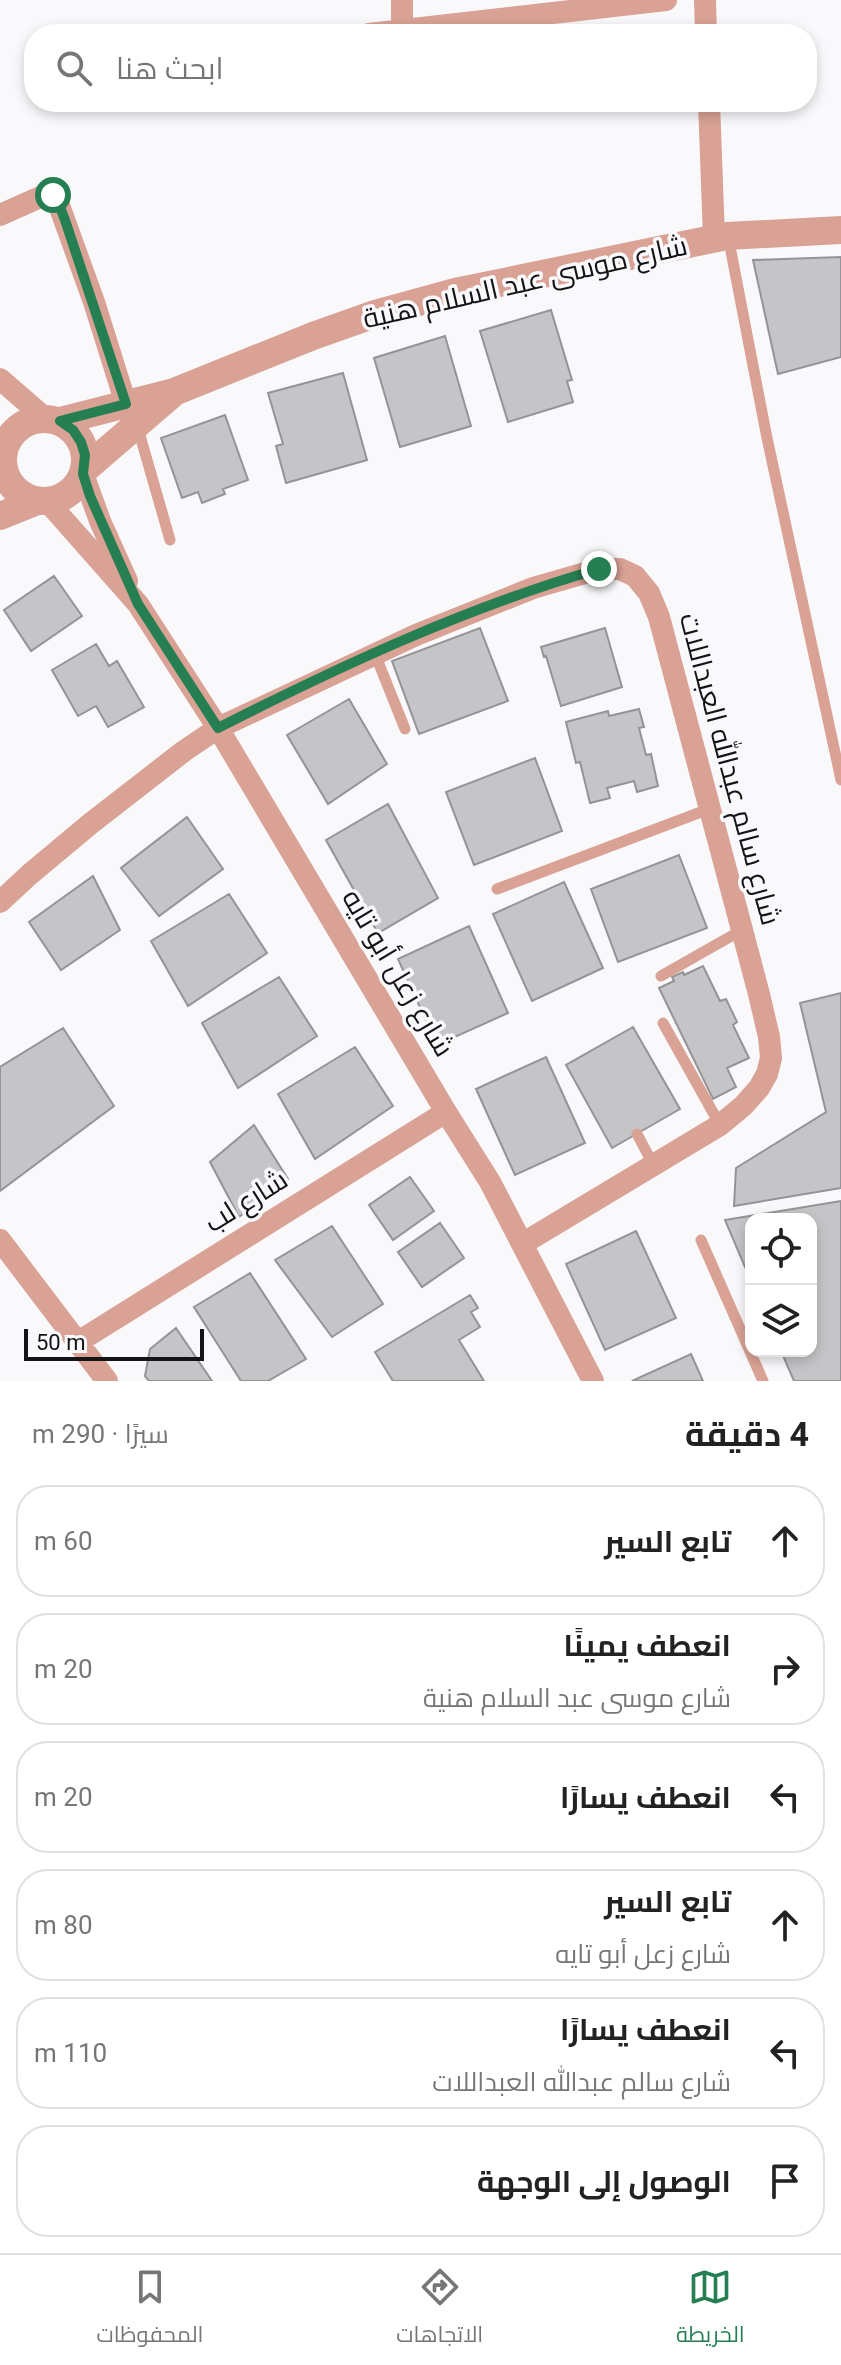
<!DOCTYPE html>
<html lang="ar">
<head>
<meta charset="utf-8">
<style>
	body { margin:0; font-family:Roboto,Cairo,sans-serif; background:#f6f6f6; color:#222; direction:rtl }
	.controls { position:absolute; right:24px; bottom:24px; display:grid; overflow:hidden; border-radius:16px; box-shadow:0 4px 12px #0003 }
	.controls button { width:72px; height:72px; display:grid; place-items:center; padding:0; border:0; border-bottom:2px solid #e0e0e0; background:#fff; color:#222; font:40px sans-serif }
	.scale { position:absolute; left:24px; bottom:20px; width:180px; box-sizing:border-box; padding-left:8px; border:4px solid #141416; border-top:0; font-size:22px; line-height:28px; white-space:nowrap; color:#141416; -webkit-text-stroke:6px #f9f9fc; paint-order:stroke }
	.stop { position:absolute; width:24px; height:24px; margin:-18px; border:6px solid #267f53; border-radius:50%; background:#fff }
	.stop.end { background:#267f53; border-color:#fff; box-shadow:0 2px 8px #0008 }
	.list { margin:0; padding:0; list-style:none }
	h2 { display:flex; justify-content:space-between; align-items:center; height:104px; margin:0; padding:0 32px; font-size:34px }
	h2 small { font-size:26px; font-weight:400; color:#767676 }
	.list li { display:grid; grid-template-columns:52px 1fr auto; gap:24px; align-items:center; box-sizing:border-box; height:112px; margin:0 16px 16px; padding:0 16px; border:2px solid #e0e0e0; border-radius:32px }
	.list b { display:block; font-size:30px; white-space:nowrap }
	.list p { margin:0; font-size:26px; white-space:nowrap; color:#767676 }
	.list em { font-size:26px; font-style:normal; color:#767676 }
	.icon { flex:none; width:44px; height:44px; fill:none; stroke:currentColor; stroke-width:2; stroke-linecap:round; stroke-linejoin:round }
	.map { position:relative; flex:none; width:841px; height:1381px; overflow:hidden; direction:ltr }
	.search { position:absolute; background:#fff; box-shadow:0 4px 12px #0003; left:24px; right:24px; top:24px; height:88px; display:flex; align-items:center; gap:20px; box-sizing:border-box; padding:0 28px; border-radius:32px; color:#767676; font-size:30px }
	.sheet { height:872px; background:#fff }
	nav { display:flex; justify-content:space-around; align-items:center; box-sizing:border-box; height:112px; border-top:2px solid #e0e0e0; background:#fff; font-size:22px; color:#767676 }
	nav a { display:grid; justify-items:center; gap:4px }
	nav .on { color:#267f53 }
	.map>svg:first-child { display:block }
</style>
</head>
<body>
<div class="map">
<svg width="841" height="1381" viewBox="0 0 841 1381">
	<rect width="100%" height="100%" fill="#f9f9fc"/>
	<path fill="#c5c5c8" stroke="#949497" stroke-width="2" d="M841,257V357L778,374L753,260Z
		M551,310L572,380L567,381L573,402L508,422L480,331Z
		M445,336L471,426L400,447L374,358Z
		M343,373L367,460L286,483L276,446L283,444L268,393Z
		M225,415L248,480L223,489L225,494L202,503L198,492L182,498L161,438Z
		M54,576L82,616L31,651L4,610Z
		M480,628L508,701L419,734L392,661Z
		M605,628L622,687L561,706L546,656L544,657L541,647Z
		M96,644L109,666L117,661L144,707L108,727L96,706L78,716L52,670Z
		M349,699L387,764L328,804L287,735Z
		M639,709L644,727L639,728L646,755L651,754L658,786L637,792L634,781L607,788L610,798L590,803L580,762L576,763L566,722L608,711L609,716Z
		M535,758L562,831L474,865L446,792Z
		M388,804L438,898L378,933L326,840Z
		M187,817L223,869L159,916L121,868Z
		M679,855L707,928L618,962L591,889Z
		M93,876L120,930L61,970L29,922Z
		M564,882L603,968L532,1001L493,914Z
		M229,894L267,953L188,1006L151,941Z
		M469,926L508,1013L437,1045L398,959Z
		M703,966L720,1001L726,999L737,1022L733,1025L749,1058L727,1068L736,1087L713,1099L659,988L674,981L672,977L683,972L684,975Z
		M279,977L317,1036L238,1088L202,1023Z
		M841,993V1188L734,1206L736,1168L826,1112L800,1003Z
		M633,1027L680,1109L612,1148L566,1065Z
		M63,1028L114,1106L0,1191V1067Z
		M355,1047L393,1106L315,1159L278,1094Z
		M546,1057L585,1143L515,1175L476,1089Z
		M254,1125L288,1179L239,1217L210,1162Z
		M410,1177L434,1211L393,1240L369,1205Z
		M841,1201V1381H794L781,1351H811V1219H751V1281L725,1220Z
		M440,1223L464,1258L422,1287L398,1252Z
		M332,1226L383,1304L332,1337L275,1260Z
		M636,1231L676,1318L605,1350L566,1264Z
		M250,1273L306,1359L268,1381H241L194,1307Z
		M470,1295L478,1308L471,1312L480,1327L459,1340L484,1381H393L375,1352Z
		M176,1328L212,1381H149L145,1376L150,1349Z
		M691,1354L703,1381H632Z"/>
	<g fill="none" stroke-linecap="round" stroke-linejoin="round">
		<path stroke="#d9a295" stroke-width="11" d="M728,236L767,438L841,780
			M137,425L170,540
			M375,654L405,729
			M497,889L709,809
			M661,976L742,930
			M663,1023L720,1125
			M637,1134L653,1164
			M701,1240L763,1381"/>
		<path stroke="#d9a295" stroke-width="22" d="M705,0L706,34
			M402,31V0
			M369,34L666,0
			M709,102L714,238
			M0,215L47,194L56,197L94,302L126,404
			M0,379L45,418
			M0,443L3,450
			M83,474L100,521L127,581
			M47,501L138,604L218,728L446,1112L490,1182L593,1381
			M0,902L29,875L90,824L184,751L218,728L416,635L533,588L599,569H620L635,576L649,593L659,617L759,994L769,1037L771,1058L767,1074L759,1088L743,1106L720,1125L522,1244
			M0,1240L107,1381
			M78,1342L446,1112"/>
		<path stroke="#d9a295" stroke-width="28" d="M3 460a41 41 0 1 1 82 0a41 41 0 1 1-82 0Z
			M60,421L174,392L313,336L375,314L455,292L727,236L841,230
			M84,470L170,396
			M0,516L37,501"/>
	</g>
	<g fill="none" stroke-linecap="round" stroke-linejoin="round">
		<path stroke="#267f53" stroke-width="10" d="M53,195L56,197L65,220L126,404L60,421L73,430L81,442L85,455L83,474L90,496L138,604L218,728C340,666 467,607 599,569"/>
	</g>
	<g text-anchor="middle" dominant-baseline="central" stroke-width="7" stroke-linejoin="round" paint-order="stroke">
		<g font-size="28" fill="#141416" stroke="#f9f9fc">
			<text transform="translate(525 282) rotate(-13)">شارع موسى عبد السلام هنية</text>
			<text transform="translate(730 769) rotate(75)">شارع سالم عبدالله العبداللات</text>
			<text transform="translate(398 973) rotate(59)">شارع زعل أبو تايه</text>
			<text transform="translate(246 1201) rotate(-32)">شارع لب</text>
		</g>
	</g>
</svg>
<div class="controls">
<button><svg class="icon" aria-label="locate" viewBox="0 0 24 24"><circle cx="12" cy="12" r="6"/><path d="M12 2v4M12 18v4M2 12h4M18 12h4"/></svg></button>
<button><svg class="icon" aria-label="layers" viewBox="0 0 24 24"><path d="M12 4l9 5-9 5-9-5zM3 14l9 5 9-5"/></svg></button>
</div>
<div class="scale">50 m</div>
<div class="stop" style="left:53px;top:195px"></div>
<div class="stop end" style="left:599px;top:569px"></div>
<div class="search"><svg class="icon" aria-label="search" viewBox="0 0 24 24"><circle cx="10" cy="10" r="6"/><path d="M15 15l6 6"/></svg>ابحث هنا</div>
</div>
<section class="sheet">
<h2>4 دقيقة<small>سيرًا · 290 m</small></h2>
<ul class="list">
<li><svg class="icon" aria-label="ahead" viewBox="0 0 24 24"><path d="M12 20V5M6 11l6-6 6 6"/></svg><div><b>تابع السير</b></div><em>60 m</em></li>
<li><svg class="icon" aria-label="right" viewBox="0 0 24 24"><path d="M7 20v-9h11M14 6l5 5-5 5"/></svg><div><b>انعطف يمينًا</b><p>شارع موسى عبد السلام هنية</p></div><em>20 m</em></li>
<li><svg class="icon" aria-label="left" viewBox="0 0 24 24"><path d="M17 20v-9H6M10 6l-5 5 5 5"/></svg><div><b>انعطف يسارًا</b></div><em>20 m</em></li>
<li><svg class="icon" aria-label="ahead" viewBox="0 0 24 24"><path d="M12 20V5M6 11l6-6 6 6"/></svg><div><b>تابع السير</b><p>شارع زعل أبو تايه</p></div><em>80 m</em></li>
<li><svg class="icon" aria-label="left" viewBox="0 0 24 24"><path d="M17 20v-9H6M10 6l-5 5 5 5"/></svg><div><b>انعطف يسارًا</b><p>شارع سالم عبدالله العبداللات</p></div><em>110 m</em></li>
<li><svg class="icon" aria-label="arrive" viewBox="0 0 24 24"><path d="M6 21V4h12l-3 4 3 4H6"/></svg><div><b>الوصول إلى الوجهة</b></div></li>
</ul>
</section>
<nav>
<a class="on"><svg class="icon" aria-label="map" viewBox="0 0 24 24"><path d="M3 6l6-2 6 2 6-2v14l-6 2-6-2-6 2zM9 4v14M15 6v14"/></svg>الخريطة</a>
<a><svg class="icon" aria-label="directions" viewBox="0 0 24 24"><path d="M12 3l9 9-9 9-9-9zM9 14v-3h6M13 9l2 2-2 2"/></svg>الاتجاهات</a>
<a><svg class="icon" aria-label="saved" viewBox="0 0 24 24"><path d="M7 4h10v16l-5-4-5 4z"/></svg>المحفوظات</a>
</nav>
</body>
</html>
